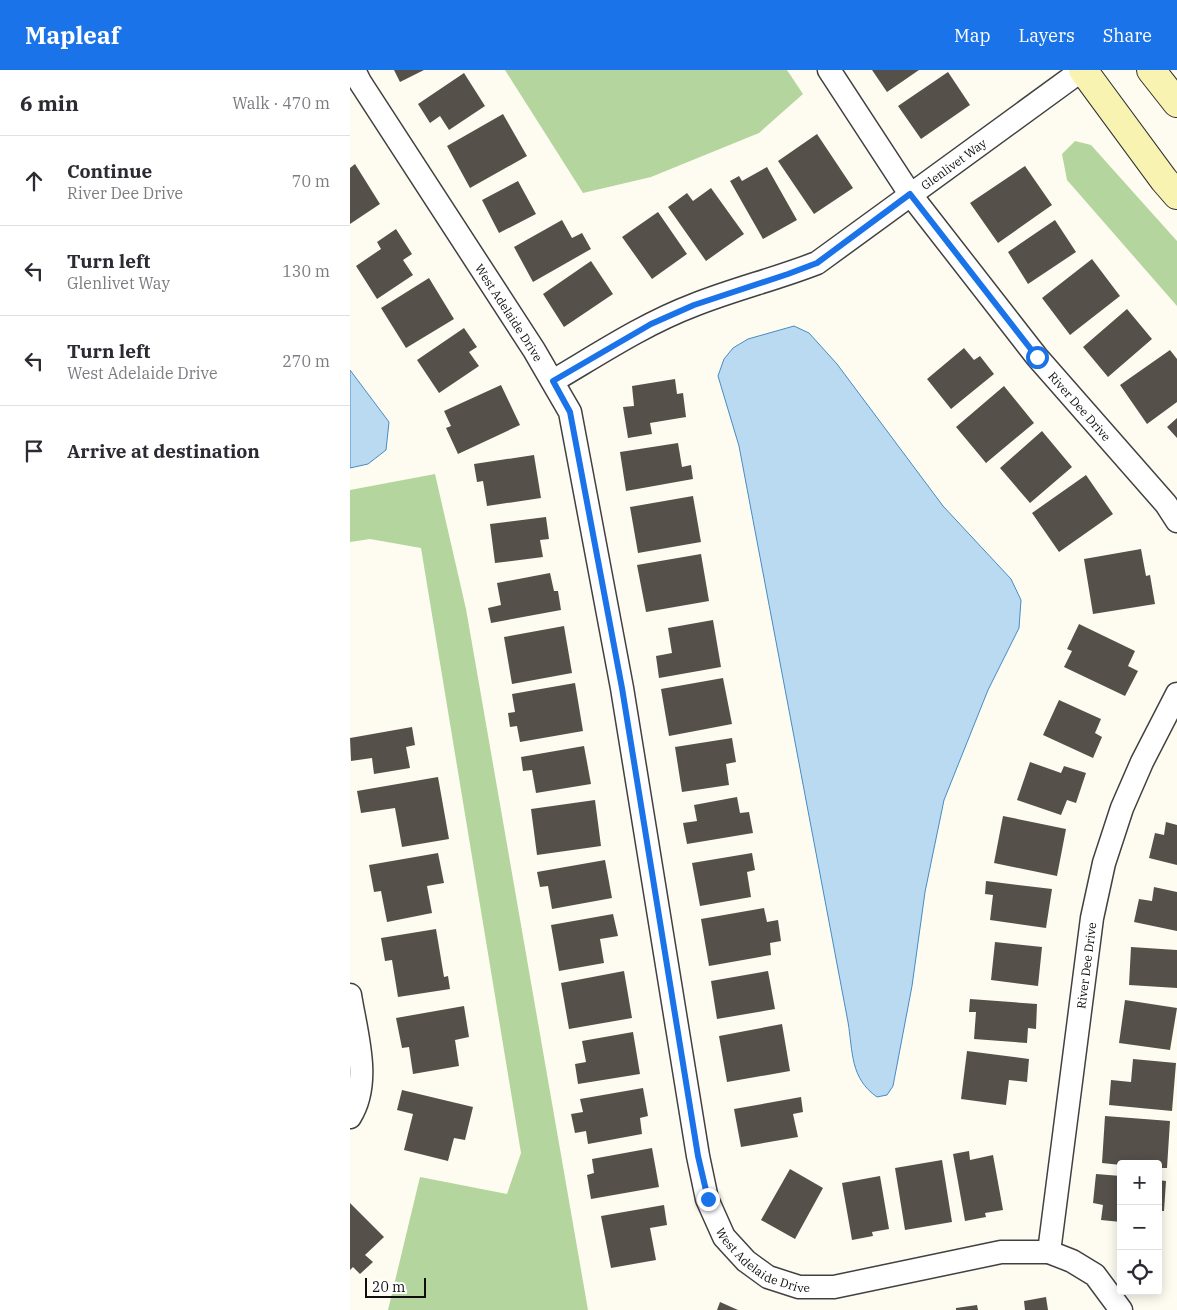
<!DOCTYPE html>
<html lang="en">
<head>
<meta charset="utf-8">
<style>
	body { margin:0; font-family:"IBM Plex Serif",serif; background:#f7f7f7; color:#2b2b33 }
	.controls { position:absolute; right:15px; bottom:15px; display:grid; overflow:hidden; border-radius:5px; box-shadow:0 2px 12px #0003 }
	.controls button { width:45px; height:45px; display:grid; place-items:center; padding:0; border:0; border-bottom:1px solid #e1e1e2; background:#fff; color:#2b2b33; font:25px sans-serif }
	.scale { position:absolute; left:15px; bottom:12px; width:61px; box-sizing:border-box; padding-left:5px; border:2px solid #0e0e0e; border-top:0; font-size:14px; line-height:18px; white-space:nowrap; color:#0e0e0e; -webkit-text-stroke:4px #fff; paint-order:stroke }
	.stop { position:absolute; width:15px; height:15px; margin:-11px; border:4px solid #1a73e8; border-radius:50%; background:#fff }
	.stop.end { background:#1a73e8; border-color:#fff; box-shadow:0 1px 5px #0008 }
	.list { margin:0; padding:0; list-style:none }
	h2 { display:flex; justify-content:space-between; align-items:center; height:65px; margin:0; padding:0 20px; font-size:21px }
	h2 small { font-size:16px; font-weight:400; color:#7c7c81 }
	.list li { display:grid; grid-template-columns:32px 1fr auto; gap:15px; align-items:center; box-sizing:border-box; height:90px; padding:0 20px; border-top:1px solid #e1e1e2 }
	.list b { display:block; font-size:19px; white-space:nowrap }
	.list p { margin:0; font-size:16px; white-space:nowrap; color:#7c7c81 }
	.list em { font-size:16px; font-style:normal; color:#7c7c81 }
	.icon { flex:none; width:28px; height:28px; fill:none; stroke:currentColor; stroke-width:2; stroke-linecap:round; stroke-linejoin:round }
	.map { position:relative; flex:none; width:827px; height:1240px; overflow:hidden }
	header { display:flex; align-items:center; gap:30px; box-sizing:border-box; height:70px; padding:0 25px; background:#1a73e8; color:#fff }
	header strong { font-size:24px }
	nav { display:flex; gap:28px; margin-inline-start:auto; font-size:18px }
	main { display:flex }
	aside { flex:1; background:#fff }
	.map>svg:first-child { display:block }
</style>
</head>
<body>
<header>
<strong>Mapleaf</strong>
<nav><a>Map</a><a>Layers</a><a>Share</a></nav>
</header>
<main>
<aside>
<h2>6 min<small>Walk · 470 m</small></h2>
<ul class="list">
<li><svg class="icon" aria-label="ahead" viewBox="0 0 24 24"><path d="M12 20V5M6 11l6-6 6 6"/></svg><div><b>Continue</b><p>River Dee Drive</p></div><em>70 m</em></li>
<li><svg class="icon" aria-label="left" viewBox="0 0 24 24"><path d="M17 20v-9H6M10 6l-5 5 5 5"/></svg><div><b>Turn left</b><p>Glenlivet Way</p></div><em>130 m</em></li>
<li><svg class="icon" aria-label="left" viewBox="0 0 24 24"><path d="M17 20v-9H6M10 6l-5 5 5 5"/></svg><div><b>Turn left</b><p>West Adelaide Drive</p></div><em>270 m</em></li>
<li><svg class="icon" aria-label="arrive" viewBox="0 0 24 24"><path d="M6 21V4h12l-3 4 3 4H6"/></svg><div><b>Arrive at destination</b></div></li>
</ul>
</aside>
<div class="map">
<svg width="827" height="1240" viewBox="0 0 827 1240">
	<rect width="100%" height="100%" fill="#fefcf0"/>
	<path fill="#b4d59d" d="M155,0H437L453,24L409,63L301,107L233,123Z
		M725,71L741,75L827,171V236L717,110L712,84Z
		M85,404L116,539L238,1240H38L70,1107L157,1124L171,1083L71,478L20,469L0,472V420Z"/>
	<path fill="#b9daf1" stroke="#468cc2" d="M444,256L459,263L487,294L593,436L661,509L671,530L669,558L638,620L594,730L575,822L562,916L543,1016L537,1025L527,1027C500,1008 503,982 498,952L389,376L368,306L374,289L383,278L398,269Z
		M0,300L39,352L36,380L18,394L0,398Z"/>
	<path fill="#56504b" d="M44,0H74L50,12Z
		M522,0H569L537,22Z
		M598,2L620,35L571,69L548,36Z
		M114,3L135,36L99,60L90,46L80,53L68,34Z
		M153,44L177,86L120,118L97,76Z
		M467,64L503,118L464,144L428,91Z
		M5,94L30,134L0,154V98Z
		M675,96L702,135L648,173L620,133Z
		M417,97L447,150L413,169L380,111L389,106L392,111Z
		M168,111L186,144L149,163L132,130Z
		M361,118L394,164L356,191L318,137L337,123L343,131Z
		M308,142L337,184L302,209L272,167Z
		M212,150L222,168L232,163L241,179L183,212L164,177Z
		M705,150L726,182L678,214L658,182Z
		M46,159L62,184L53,190L63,205L27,229L6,196L31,179L27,172Z
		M742,189L770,226L720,265L692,228Z
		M241,191L263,224L214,257L193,224Z
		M79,208L104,249L56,278L31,238Z
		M777,239L802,269L758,307L733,277Z
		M114,258L127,277L119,282L129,296L89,323L67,290Z
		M614,278L624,290L630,286L644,304L601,339L577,309Z
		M820,280L827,289V332L797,354L770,315Z
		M325,309L327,324L333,323L336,347L300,353L302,364L278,368L273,337L284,336L282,316Z
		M151,315L170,355L108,384L96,358L101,356L94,341Z
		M654,316L684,353L636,393L606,357Z
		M827,348V368L817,357Z
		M692,361L722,397L680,433L650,398Z
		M328,373L332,397L341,395L343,409L276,421L270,382Z
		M184,385L191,428L137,436L133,411L127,412L124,394Z
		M736,405L763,444L709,482L682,443Z
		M343,426L351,472L288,483L280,437Z
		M196,447L199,469L190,470L193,487L145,493L140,454Z
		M791,479L796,506L800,505L805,534L743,544L734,489Z
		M351,484L359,531L296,542L287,495Z
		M200,503L204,521H208L211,540L141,553L138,538L151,535L147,513Z
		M363,550L371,597L309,608L306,586L322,583L318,558Z
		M729,554L785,581L778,596L788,601L775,626L714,597L722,581L717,579Z
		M214,556L222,603L162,614L154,567Z
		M373,608L382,654L319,666L311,619Z
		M225,613L233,661L170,672L167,656L160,657L158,643L165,642L162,624Z
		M709,630L751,649L745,663L752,667L743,688L693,665Z
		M62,657L65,675L56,677L60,698L24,704L22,688L1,691L0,668Z
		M382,668L386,692L376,694L379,715L332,722L325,677Z
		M234,676L241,714L186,723L182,700L173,701L171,687Z
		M680,692L711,703L714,696L736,703L726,733L717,730L711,745L667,730Z
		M88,707L99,769L52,777L45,738L11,743L7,721Z
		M387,727L390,743L399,742L403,763L337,774L333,753L347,751L344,735Z
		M245,730L251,776L187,785L181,739Z
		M653,746L716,759L707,806L644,793Z
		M816,752L827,755V795L799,788L805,763L814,765Z
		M88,783L94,813L77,816L82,843L37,852L31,821L24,822L19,795Z
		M402,783L405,800L397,802L401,827L350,836L342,793Z
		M255,790L262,828L202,839L198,816L190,817L187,802Z
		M636,811L702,819L696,858L640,850L643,825L635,824Z
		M804,817L827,822V861L784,852L789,829L802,831Z
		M414,838L417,852L428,850L431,871L420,873L421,885L359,896L351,849Z
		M263,844L268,866L250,869L254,893L209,901L201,855Z
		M86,859L94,907L98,906L100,919L48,927L42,890L35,891L31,868Z
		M645,872L692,877L688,916L641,910Z
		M781,877L827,880V918L779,915Z
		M274,901L282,948L219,959L211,913Z
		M418,901L425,939L367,949L361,911Z
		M620,929L687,934L686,959L678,958L677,973L624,969L626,942H619Z
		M775,930L827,938L820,980L769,973Z
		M114,936L119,967L105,970L109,996L63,1004L59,977L52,978L46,948Z
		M432,954L440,1001L377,1012L369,966Z
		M283,962L290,1004L228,1014L225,994L236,992L232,971Z
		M617,981L679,989L677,1012L659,1010L656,1035L611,1029Z
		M783,989L826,993L822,1041L759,1035L761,1010L781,1012Z
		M293,1018L298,1046L290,1048L292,1064L238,1074L236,1061L225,1063L221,1044L233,1042L230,1029Z
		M52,1020L123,1037L115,1070L104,1068L98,1091L54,1080L63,1044L47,1040Z
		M451,1027L453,1042L443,1044L448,1067L391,1077L384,1039Z
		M755,1046L820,1051L817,1098H808V1094L771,1095L752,1093Z
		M302,1078L309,1117L241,1129L237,1105L244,1103L242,1089Z
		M619,1081L620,1090L643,1085L653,1140L635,1143L636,1147L615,1151L603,1084Z
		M592,1090L602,1152L555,1160L545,1098Z
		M440,1099L473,1118L445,1169L411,1150Z
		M746,1104L771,1106V1152L751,1150L753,1135L743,1133Z
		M530,1106L539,1159L522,1162L523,1166L502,1170L492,1113Z
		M808,1110L816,1111L814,1141H808Z
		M0,1133L34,1167L15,1185L23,1192L10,1204L3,1197L0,1200Z
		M314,1135L317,1155L300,1158L306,1190L261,1198L251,1146Z
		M696,1227L698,1240H675L674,1231Z
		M370,1232L388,1240H367Z
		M627,1235L628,1240H606V1238Z"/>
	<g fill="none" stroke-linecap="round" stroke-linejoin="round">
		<defs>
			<g id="minor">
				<path id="s1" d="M4,0L10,12L184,280L220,342L272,618L348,1086L357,1129L374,1167L396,1191L418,1207L449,1217H484L651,1182H699L722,1191L745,1205L771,1240"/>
				<path id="s2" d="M479,0L560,124L687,287L816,434L827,451"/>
				<path id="s3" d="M203,311C249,284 294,254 344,235C384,219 426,209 467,193L732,0"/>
				<path d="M0,925C6,963 22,1012 0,1047"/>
				<path id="s4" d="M699,1182L742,848L754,793L772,738L792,692L827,624"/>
			</g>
			<path id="secondary" d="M733,0L814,110L827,125
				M801,0L827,33"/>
		</defs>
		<use href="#minor" stroke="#414141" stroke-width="25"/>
		<use href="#secondary" stroke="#303030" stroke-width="30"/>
		<use href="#minor" stroke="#fff" stroke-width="22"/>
		<use href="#secondary" stroke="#f8f3b1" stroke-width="28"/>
	</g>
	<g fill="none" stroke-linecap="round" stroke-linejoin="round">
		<path stroke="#1a73e8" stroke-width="6" d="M358,1129L348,1086L272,618L220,342L203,311L301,254L344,235L438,204L467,193L560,124L687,287"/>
	</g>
	<g text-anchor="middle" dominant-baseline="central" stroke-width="5" stroke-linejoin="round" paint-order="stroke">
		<g font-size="12" fill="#0e0e0e" stroke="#fff">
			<text stroke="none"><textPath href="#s3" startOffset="459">Glenlivet Way</textPath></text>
			<text stroke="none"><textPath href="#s1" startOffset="288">West Adelaide Drive</textPath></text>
			<text stroke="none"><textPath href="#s2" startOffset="420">River Dee Drive</textPath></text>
			<text stroke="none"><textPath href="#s4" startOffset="289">River Dee Drive</textPath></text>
			<text stroke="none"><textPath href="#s1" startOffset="1292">West Adelaide Drive</textPath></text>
		</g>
	</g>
</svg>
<div class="controls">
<button>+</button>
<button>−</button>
<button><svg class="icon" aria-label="locate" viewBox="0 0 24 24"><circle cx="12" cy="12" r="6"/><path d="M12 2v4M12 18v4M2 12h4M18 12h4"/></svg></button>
</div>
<div class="scale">20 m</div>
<div class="stop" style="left:687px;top:287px"></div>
<div class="stop end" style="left:358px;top:1129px"></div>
</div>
</main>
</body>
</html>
